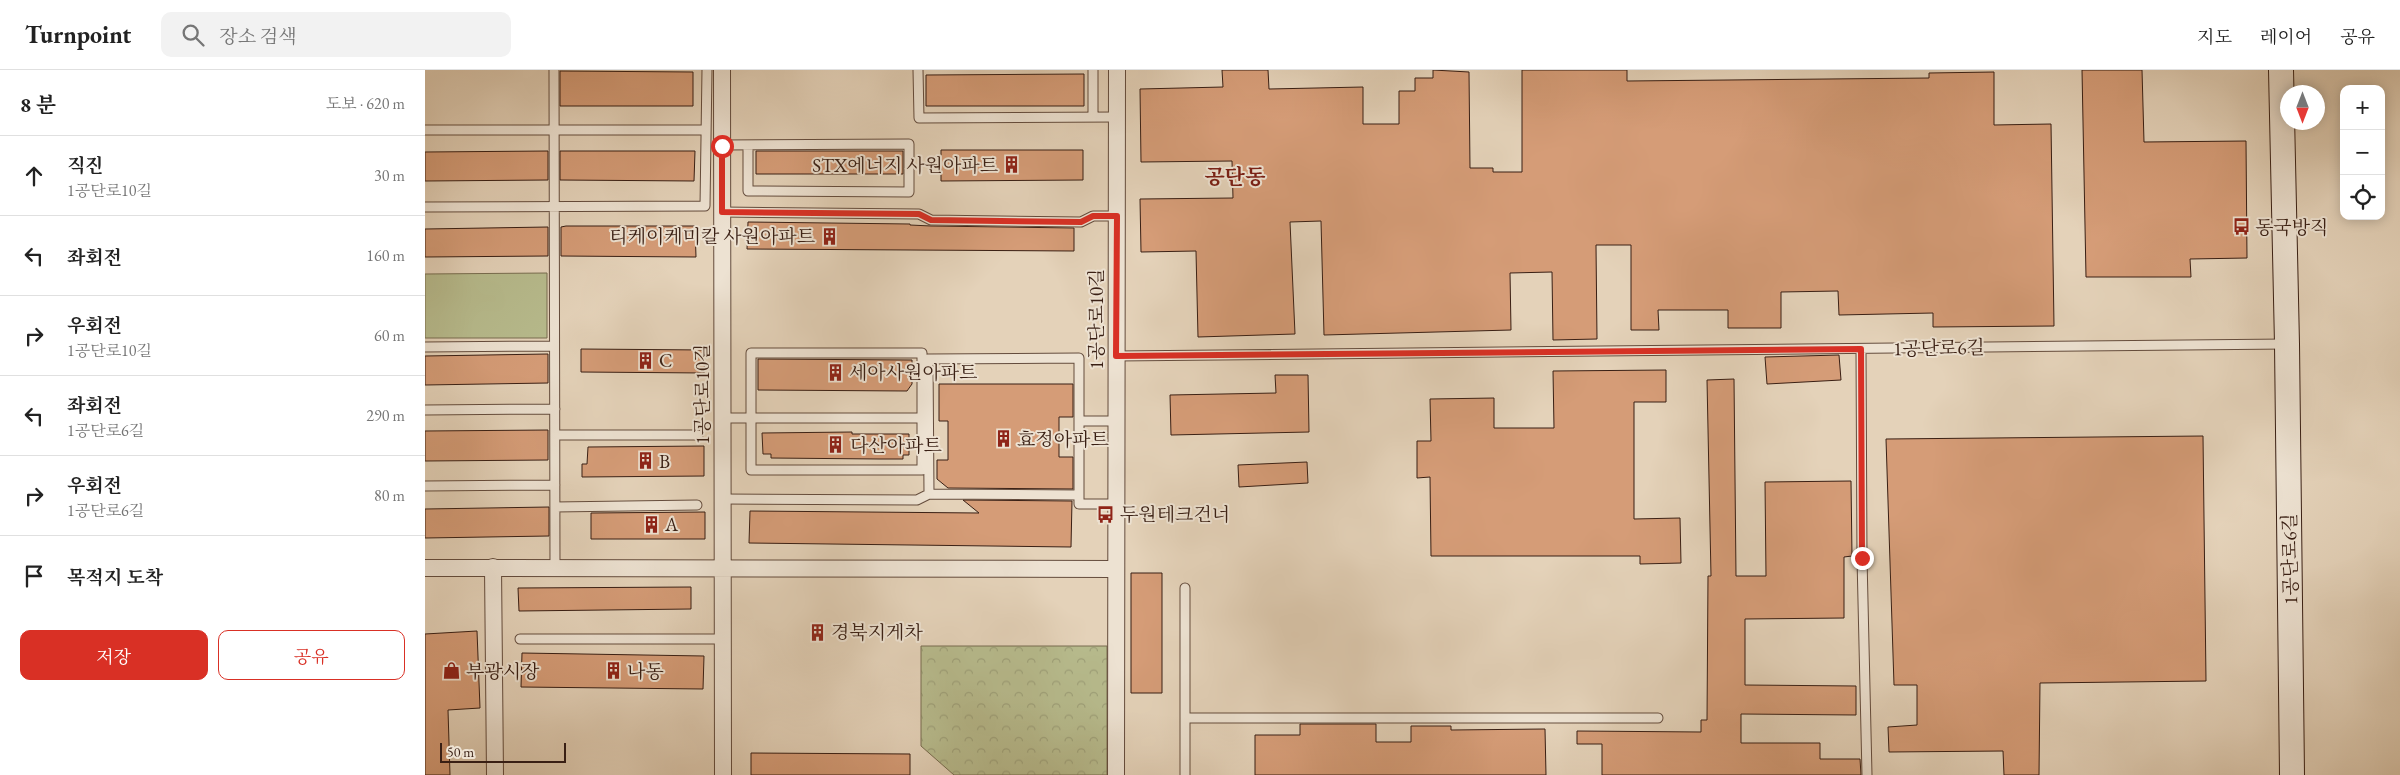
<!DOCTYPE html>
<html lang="ko">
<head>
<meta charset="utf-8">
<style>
	body { margin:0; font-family:"EB Garamond","Noto Serif KR",serif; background:#f2f2f2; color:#222 }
	.controls { position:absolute; right:15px; top:15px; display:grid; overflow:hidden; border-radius:10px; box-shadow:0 2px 12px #0003 }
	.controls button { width:45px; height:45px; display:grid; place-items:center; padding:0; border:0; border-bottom:1px solid #e0e0e0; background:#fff; color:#222; font:25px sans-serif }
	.compass { position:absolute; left:1855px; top:15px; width:45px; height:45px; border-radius:50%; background:#fff; box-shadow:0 2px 12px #0003; rotate:180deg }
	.scale { position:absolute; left:15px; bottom:12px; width:126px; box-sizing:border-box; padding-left:5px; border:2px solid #391f14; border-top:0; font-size:14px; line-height:18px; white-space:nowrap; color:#391f14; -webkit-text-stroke:4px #ede2d2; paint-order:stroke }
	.stop { position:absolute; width:15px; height:15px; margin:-11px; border:4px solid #d93025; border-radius:50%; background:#fff }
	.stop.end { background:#d93025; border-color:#fff; box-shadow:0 1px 5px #0008 }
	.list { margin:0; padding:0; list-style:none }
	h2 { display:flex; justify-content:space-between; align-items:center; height:65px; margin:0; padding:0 20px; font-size:21px }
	h2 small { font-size:16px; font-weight:400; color:#767676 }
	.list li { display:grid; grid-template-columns:32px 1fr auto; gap:15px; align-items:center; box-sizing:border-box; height:80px; padding:0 20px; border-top:1px solid #e0e0e0 }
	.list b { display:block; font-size:19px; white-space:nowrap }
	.list p { margin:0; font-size:16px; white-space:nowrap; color:#767676 }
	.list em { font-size:16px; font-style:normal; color:#767676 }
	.actions { display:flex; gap:10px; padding:15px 20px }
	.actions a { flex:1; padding:11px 0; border:1px solid #d93025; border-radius:10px; text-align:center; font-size:18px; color:#d93025 }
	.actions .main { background:#d93025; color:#fff }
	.icon { flex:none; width:28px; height:28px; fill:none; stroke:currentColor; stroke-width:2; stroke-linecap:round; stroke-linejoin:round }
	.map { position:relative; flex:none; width:1975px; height:705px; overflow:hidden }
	header { display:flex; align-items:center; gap:30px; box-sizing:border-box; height:70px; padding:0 25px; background:#fff; border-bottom:1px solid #e0e0e0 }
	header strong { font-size:24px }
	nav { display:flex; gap:28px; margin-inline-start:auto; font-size:18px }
	.search { width:350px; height:45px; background:#f2f2f2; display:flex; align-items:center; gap:12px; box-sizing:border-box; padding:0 18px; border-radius:10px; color:#767676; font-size:19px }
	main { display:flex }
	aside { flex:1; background:#fff }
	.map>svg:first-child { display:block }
</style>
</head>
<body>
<header>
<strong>Turnpoint</strong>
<div class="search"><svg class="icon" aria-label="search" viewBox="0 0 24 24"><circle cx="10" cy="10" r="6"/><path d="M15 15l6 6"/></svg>장소 검색</div>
<nav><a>지도</a><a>레이어</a><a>공유</a></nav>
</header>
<main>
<aside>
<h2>8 분<small>도보 · 620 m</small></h2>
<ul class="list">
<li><svg class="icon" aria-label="ahead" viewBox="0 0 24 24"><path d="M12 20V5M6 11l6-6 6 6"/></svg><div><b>직진</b><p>1공단로10길</p></div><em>30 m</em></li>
<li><svg class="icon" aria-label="left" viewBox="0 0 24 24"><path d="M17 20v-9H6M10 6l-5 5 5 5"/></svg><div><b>좌회전</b></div><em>160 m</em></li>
<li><svg class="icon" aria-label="right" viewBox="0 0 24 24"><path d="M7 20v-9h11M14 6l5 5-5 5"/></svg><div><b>우회전</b><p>1공단로10길</p></div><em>60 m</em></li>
<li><svg class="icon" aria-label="left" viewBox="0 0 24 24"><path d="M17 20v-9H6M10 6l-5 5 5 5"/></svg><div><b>좌회전</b><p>1공단로6길</p></div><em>290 m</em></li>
<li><svg class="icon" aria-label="right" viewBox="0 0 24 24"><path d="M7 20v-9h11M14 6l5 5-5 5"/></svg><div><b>우회전</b><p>1공단로6길</p></div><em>80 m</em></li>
<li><svg class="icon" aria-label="arrive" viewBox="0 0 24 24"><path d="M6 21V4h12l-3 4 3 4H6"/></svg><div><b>목적지 도착</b></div></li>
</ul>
<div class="actions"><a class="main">저장</a><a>공유</a></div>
</aside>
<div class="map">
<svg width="1975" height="705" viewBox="0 0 1975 705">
	<defs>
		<pattern id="forest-crowns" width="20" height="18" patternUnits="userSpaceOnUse" patternTransform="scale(1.25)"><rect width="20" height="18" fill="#b7bb8d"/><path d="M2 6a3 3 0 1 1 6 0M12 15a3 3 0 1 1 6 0" fill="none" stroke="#9ea079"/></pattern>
	</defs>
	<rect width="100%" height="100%" fill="#e4d2b9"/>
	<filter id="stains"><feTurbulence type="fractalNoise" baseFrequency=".004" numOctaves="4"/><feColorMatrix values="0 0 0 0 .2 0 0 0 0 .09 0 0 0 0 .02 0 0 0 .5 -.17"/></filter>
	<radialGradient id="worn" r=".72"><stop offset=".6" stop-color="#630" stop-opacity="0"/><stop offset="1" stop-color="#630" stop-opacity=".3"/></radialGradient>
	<path fill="url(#forest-crowns)" stroke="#786d50" d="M496,576H682V705H529L496,676Z"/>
	<path fill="#b7bb8d" stroke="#786d50" d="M122,203V268H0V204Z"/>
	<path fill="#d59c77" stroke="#391f14" d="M797,0H843L844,19L938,17V54H974V21H990V8H1008V0L1044,2L1045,98H1068V102H1097V0H1202V11L1504,8V3L1569,2V55L1626,54L1629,256L1508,257V243L1414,245L1413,221L1356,222V258H1303V240H1233L1234,260H1206V175H1171L1172,269L1128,270L1127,202L1085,203L1086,260L899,265L896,151L865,152L870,264L773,267L771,181L716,182L715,129L808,128L807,91L716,92L715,19L798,17Z
		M1657,0H1717L1719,72L1821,71L1822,188L1765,189L1766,207H1661Z
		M135,1L268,2V36H135Z
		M659,4V36H501V5Z
		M516,80H658V110L516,111Z
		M123,81V110L0,111V82Z
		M135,81H270L269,111L135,110Z
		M331,81H478V104H331Z
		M323,152L485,154V155L506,156L649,158V181L322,179Z
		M141,156H270L271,187L136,186V157Z
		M123,157V186L0,187V159Z
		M156,279L280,280L279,303L156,302Z
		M123,284V313L0,315V286Z
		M1414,285L1416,310L1342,314L1340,287Z
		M333,289L487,290V314L482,321L333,320Z
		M1241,300V332H1209V449L1255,448L1256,493L1215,494V486H1006L1005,407L992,408V371H1006L1005,329L1069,328V358H1129L1128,301Z
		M850,305H883L884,362L746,365L745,325L851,323Z
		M1309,309L1311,506H1341L1340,412L1426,411L1427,486L1419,487V548L1320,549V615L1431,616V645L1316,644V673H1395V689H1435L1436,705H1177V674H1152V661L1276,662V650H1282L1283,506H1286L1282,310Z
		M514,314H648V347H634V387H648V419L523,418L512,409V390H523V351H514Z
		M123,360V390L0,391V361Z
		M427,362V364H484V385H478V389H454L346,388V384H338L337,363Z
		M1778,366L1781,611L1615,613L1614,705H1579L1578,681L1464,682L1463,657L1492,655V615H1469L1461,369Z
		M279,376V406L157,407V394H162L163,377Z
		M882,392L883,413L814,417L813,395Z
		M538,430L647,431L646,477L324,473L325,441L554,443Z
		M124,437V466L0,468V439Z
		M280,442V469H166V443Z
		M706,503H737V623H706Z
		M266,517V539L94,541L93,518Z
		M52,561L55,638L23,640L25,705H0V564Z
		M97,583L279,586L278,619L96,617Z
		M875,654H951V672H986V656H1026V660L1120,659L1121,705H830V665H875Z
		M326,683L485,684V705H326Z"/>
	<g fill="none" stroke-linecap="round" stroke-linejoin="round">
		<defs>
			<path id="lane" d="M129,0L130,498
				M493,0L494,48L692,47
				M668,0V47
				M0,60H281
				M297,75L484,74V122L323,121V75
				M0,137L280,136L282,0
				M297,142L494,144L506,150L656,152L668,146H692
				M0,277L129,276
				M1436,279L1437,488L1442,705
				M326,283H497V400H326Z
				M691,286L1861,274
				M0,340L130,339
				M298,348H497
				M654,351V434H691
				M130,365H273
				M0,416L130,415
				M504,424L654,425
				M298,429L492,430L504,424L503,289L654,288V351H691
				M130,437L272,435
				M760,518V705
				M95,569H298
				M761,648H1233"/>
			<path id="street" d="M297,0L298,705
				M68,497L70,705
				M0,498L691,499
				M691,705L692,0"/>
			<path id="secondary" d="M1856,0L1862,274L1867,705"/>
		</defs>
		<use href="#lane" stroke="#644c3d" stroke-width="11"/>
		<use href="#street" stroke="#644c3d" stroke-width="18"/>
		<use href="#secondary" stroke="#391f14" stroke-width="26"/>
		<use href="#lane" stroke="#ede2d2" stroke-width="9"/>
		<use href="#street" stroke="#ede2d2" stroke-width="16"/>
		<use href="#secondary" stroke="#ede2d2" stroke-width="24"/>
	</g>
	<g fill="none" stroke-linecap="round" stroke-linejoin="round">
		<path stroke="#d93025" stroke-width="6" d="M297,76V142L494,144L506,150L656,152L668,146H692L691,286L1436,279L1437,488"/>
	</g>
	<defs>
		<symbol id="building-bare" viewBox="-9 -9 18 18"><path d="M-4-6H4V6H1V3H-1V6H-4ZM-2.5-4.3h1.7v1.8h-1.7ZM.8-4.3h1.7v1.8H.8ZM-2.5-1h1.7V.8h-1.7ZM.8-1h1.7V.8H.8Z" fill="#8f2418" stroke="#ede2d2" stroke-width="2.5" paint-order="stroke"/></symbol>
		<symbol id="bus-bare" viewBox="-9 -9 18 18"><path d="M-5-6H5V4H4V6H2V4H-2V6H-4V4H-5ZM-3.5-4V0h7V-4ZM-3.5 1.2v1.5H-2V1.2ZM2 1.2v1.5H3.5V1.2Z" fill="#8f2418" stroke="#ede2d2" stroke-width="2.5" paint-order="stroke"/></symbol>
		<symbol id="shop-bare" viewBox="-9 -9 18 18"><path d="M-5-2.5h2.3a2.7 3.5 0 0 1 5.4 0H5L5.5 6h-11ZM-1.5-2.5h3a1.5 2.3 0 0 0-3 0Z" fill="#8f2418" stroke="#ede2d2" stroke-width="2.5" paint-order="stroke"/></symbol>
	</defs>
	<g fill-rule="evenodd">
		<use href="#building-bare" x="574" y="82" width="25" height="25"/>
		<use href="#bus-bare" x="1804" y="144" width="25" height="25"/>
		<use href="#building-bare" x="392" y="154" width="25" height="25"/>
		<use href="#building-bare" x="208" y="278" width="25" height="25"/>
		<use href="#building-bare" x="398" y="290" width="25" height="25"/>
		<use href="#building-bare" x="566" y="356" width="25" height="25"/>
		<use href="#building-bare" x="398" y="362" width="25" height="25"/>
		<use href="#building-bare" x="208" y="378" width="25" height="25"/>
		<use href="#bus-bare" x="668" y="432" width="25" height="25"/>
		<use href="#building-bare" x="214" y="442" width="25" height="25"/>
		<use href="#building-bare" x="380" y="550" width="25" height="25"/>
		<use href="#shop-bare" x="14" y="588" width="25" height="25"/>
		<use href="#building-bare" x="176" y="588" width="25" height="25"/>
	</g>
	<g text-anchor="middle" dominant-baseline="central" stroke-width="4" stroke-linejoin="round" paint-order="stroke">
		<g font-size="19" fill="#391f14" stroke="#ede2d2" text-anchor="start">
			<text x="573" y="95" text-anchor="end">STX에너지 사원아파트</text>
			<text x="1830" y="157">동국방직</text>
			<text x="390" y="166" text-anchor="end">티케이케미칼 사원아파트</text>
			<text x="234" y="290">C</text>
			<text x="424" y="302">세아사원아파트</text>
			<text x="592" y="369">효정아파트</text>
			<text x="425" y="375">다산아파트</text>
			<text x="234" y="391">B</text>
			<text x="695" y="444">두원테크건너</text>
			<text x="240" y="454">A</text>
			<text x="406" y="562">경북지게차</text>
			<text x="41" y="601">부광시장</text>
			<text x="202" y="601">나동</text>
		</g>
		<g font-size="19" fill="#391f14" stroke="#ede2d2">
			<text transform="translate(671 249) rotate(-90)">1공단로10길</text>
			<text transform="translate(1514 278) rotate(-1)">1공단로6길</text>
			<text transform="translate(277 324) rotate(-90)">1공단로10길</text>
			<text transform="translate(1865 489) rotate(-91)">1공단로6길</text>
		</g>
		<g font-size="21" font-weight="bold" fill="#7a1f14" stroke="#ede2d2">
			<text x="810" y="106">공단동</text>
		</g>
	</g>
	<rect width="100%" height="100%" filter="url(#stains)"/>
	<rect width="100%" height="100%" fill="url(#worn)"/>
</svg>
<div class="controls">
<button>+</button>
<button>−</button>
<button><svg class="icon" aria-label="locate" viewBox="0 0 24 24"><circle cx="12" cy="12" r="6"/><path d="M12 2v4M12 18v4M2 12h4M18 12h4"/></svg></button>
</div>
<svg class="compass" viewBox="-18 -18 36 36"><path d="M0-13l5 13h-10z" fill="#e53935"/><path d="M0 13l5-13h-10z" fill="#767676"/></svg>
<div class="scale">50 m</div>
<div class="stop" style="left:297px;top:76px"></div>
<div class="stop end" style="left:1437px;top:488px"></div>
</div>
</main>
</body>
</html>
